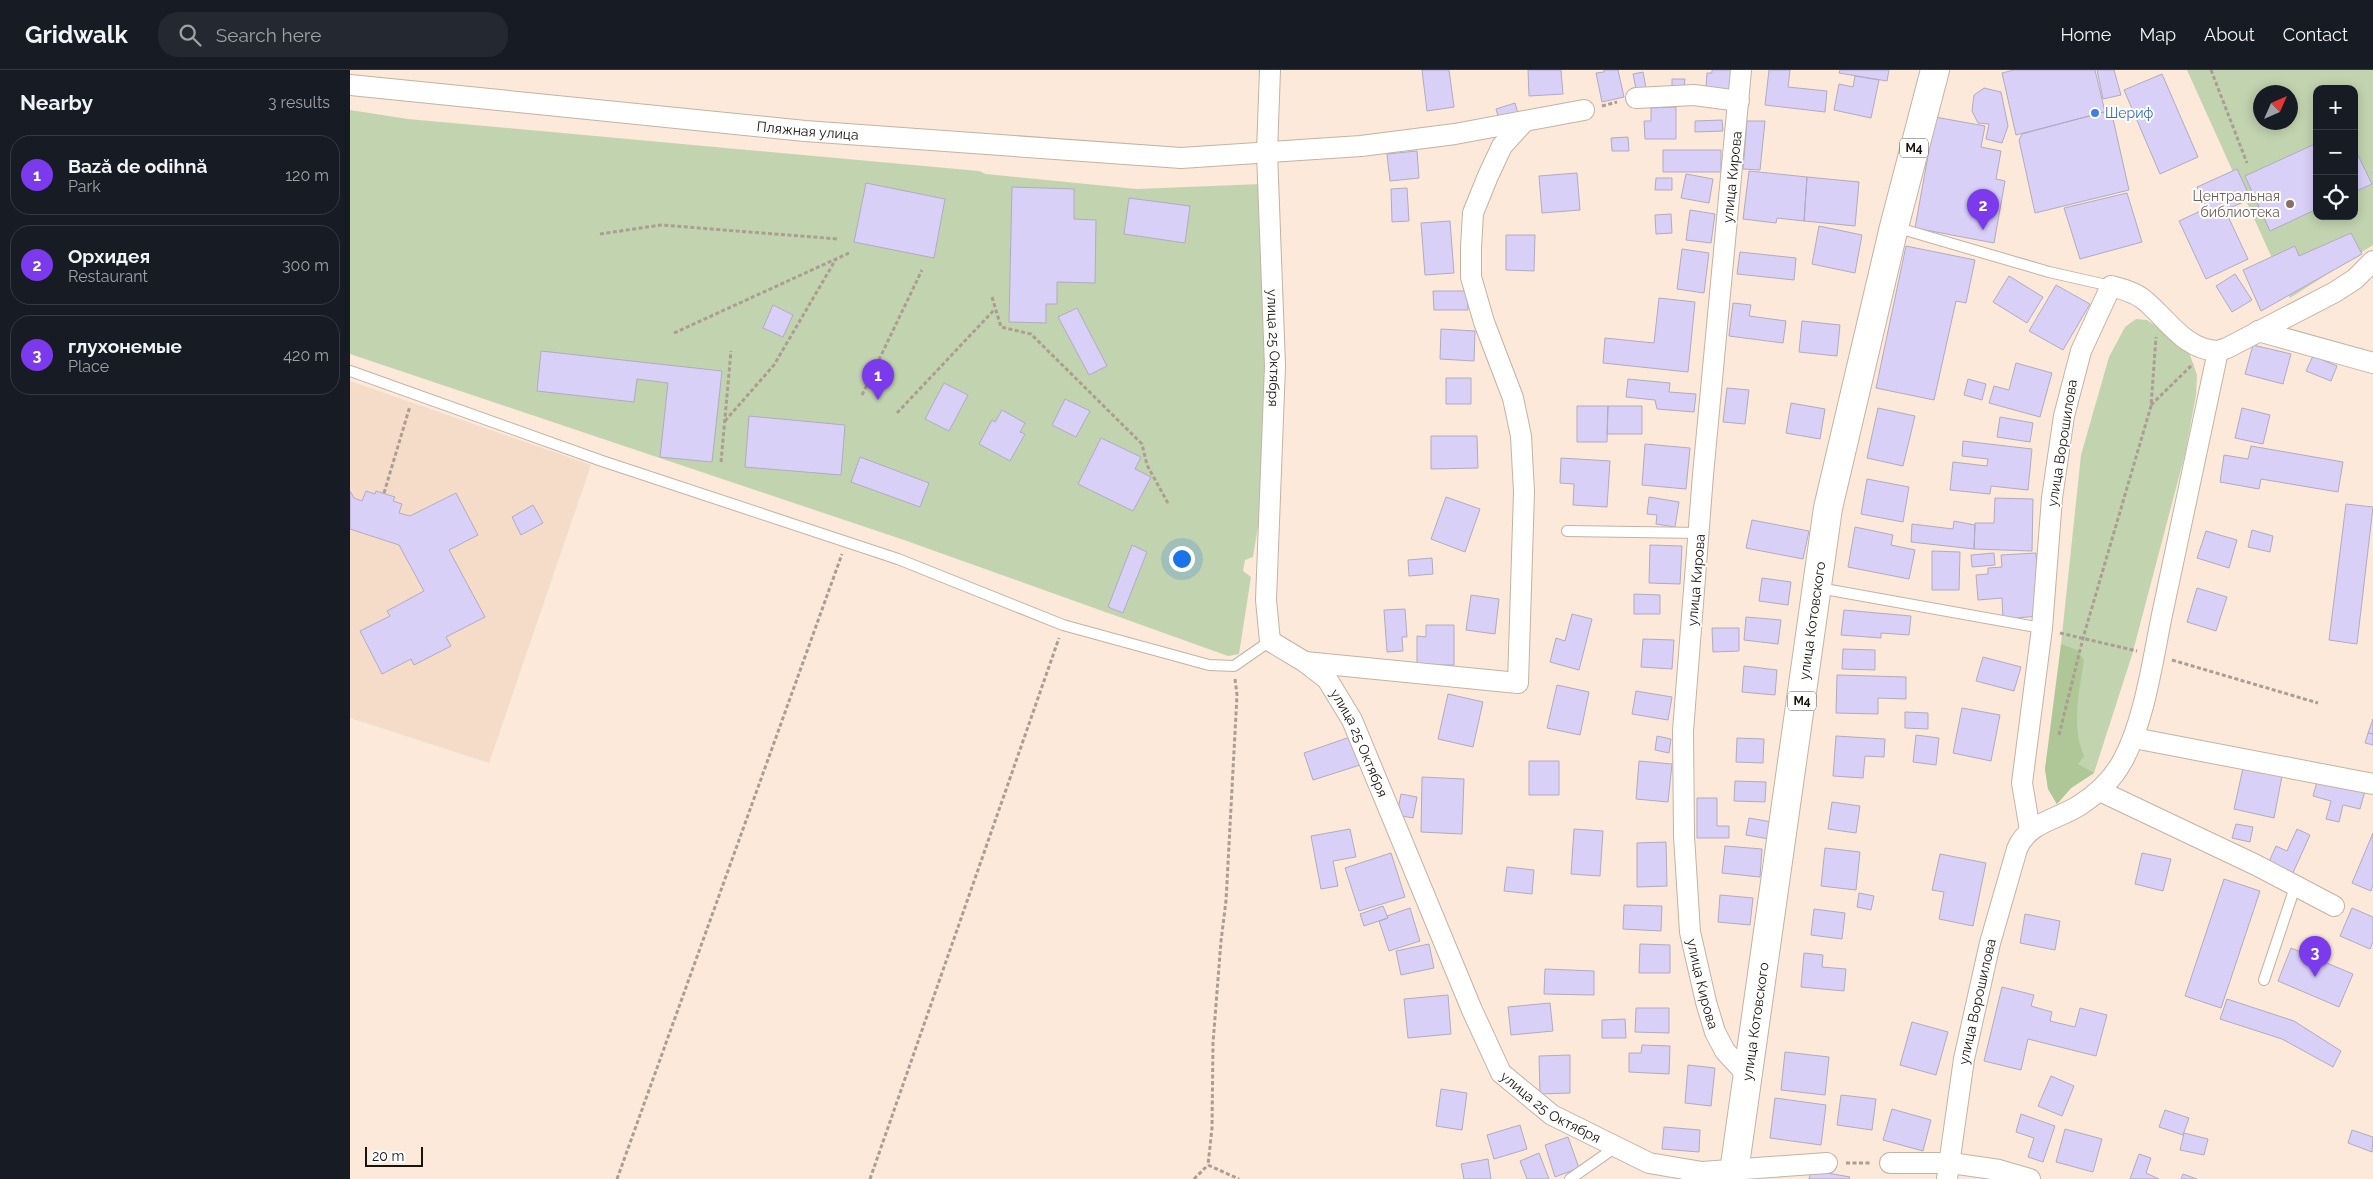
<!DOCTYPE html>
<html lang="en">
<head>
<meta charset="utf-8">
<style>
	body { margin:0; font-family:Raleway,sans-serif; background:#242831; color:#f1f3f6 }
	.controls { position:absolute; right:15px; top:15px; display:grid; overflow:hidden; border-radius:10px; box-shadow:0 2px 12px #0003 }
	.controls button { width:45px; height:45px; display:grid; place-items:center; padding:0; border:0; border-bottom:1px solid #363941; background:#171b24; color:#f1f3f6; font:25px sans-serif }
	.compass { position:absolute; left:1903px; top:15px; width:45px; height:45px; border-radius:50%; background:#171b24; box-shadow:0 2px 12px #0003; rotate:45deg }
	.scale { position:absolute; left:15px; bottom:12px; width:58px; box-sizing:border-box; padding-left:5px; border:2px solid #19130e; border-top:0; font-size:14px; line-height:18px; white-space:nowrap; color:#19130e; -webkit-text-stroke:4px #fff; paint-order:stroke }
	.you { position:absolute; left:831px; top:488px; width:18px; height:18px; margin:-12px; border:4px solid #fff; border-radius:50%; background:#1a73e8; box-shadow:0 0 0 8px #1a73e833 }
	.badge { display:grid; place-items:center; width:32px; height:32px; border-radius:50%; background:#7c3aed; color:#fff; font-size:16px; font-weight:700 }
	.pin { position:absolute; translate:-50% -41px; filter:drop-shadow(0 1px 2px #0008) }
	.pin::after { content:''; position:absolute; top:26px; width:18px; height:15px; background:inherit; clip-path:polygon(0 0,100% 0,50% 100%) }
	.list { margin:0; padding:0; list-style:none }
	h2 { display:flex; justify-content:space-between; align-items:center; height:65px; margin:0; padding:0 20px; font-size:21px }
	h2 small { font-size:16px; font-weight:400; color:#9ea1a6 }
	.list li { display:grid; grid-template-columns:32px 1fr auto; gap:15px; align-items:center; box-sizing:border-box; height:80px; margin:0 10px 10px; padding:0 10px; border:1px solid #363941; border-radius:20px }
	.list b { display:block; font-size:19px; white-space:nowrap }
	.list p { margin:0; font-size:16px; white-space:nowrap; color:#9ea1a6 }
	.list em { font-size:16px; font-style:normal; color:#9ea1a6 }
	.icon { flex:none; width:28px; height:28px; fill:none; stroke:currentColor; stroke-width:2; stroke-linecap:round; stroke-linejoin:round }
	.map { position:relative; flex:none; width:2023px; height:1109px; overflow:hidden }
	header { display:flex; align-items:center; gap:30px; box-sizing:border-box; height:70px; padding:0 25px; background:#171b24; border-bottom:1px solid #363941 }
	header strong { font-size:24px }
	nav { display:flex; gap:28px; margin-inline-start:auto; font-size:18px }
	.search { width:350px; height:45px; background:#242831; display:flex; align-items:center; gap:12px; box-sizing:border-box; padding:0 18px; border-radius:20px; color:#9ea1a6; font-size:19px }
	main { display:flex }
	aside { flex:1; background:#171b24 }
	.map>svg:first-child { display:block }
</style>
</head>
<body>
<header>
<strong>Gridwalk</strong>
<div class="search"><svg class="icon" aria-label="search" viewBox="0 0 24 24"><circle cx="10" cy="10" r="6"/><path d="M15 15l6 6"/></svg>Search here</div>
<nav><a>Home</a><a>Map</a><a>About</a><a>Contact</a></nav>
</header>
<main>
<aside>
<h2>Nearby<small>3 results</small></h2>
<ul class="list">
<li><span class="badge">1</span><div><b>Bază de odihnă</b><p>Park</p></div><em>120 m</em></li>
<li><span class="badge">2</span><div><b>Орхидея</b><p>Restaurant</p></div><em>300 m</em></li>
<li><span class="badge">3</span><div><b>глухонемые</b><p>Place</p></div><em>420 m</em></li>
</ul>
</aside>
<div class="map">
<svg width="2023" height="1109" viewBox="0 0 2023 1109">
	<rect width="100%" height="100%" fill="#fce9da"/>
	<path fill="#f5dcc8" d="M0,311L241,395L139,693L0,648Z"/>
	<path fill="#c2d3b0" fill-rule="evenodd" d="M1837,0H2023V175L1940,228ZM1967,19H2004V146H1967ZM1910,22H1940V52H1910Z
		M0,40L58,49L629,101L636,104L787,119L911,114L918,293L912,432L903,487L895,490L893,501L901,507L889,584L878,586L554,470L0,284Z
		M1786,249L1797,250L1819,265L1840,285L1847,305L1846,325L1835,384L1782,585L1744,703L1721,718L1707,734L1698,719L1695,699L1714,582L1711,574L1731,385L1759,287L1775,257Z"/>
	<path fill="#afc697" d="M1711,574L1727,580L1734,590C1729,622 1721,656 1734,686L1728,694L1744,703L1721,718L1707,734L1698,719L1695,699Z"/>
	<path fill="#d9d0f8" stroke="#b0abbf" d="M1072,0H1099L1104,37L1077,41Z
		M1178,0H1211L1213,24L1179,26Z
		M1254,0H1268L1274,27L1252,32L1246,3L1254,2Z
		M1362,0H1387L1385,20L1356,18L1357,3H1362Z
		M1419,0H1440L1438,17L1477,21L1475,42L1415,35Z
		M1490,0H1539L1537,11L1489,3Z
		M1664,0H1745L1755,42L1666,65L1652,3Z
		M1747,0H1764L1771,25L1753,29Z
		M1293,2L1296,18L1286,19L1283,4Z
		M1812,4L1848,87L1810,104L1774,20Z
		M1505,6L1529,10L1521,48L1484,40L1489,14L1503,17Z
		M1322,9H1335L1334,17L1322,16Z
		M1634,18L1651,22L1658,56L1652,73L1636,69L1639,54L1628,53L1622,41L1624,25Z
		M1165,33L1169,47L1150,53L1146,39Z
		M1326,37V69H1295L1294,51H1301V38Z
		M1761,40L1779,120L1685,143L1669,70L1672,64Z
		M1585,47L1635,56L1631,77L1651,81L1646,109L1655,111L1644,173L1565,158Z
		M1372,50L1373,61L1345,62V51Z
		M1397,51H1415L1410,100L1393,99Z
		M1278,67L1279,81H1262L1261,68Z
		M1967,73V139L1920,161L1895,106Z
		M2004,77L2022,114L2004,122Z
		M1313,80H1371V102H1313Z
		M1067,81L1069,108L1040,111L1037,84Z
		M1887,99L1901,129L1875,140L1898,189L1856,209L1829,151L1857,138L1847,117Z
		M1399,101L1457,107L1454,151L1427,148L1426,153L1393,149Z
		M1227,103L1230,140L1192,143L1189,106Z
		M1336,104L1363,109L1359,133L1331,128Z
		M1457,107L1509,112L1505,156L1454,151Z
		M1306,108H1322V120H1305Z
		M516,113L595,129L584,188L504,172Z
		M662,117L724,119V149L746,150L745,213L707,212V234H696V253L659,252Z
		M1057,118L1059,151L1042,152L1041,119Z
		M1777,123L1792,172L1730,189L1714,138Z
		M779,128L840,136L835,173L774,164Z
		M1340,140L1365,144L1361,173L1336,170Z
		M1321,144L1322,163L1306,164L1305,145Z
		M1100,151L1104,203L1075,205L1071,153Z
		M1469,156L1512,165L1505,203L1462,194Z
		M2001,163L2012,184L1911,241L1893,200L1945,176L1949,186Z
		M1156,165H1185L1184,201L1156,200Z
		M1556,176L1625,190L1616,233L1606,231L1584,330L1526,318Z
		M1332,179L1359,183L1354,223L1327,219Z
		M1390,182L1446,188L1444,210L1387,204Z
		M1885,204L1902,230L1882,242L1866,216Z
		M1659,206L1693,227L1677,253L1643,232Z
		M1706,215L1740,234L1713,280L1679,261Z
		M1083,221H1117L1118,240H1084Z
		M1309,228L1345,232L1338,302L1253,293L1255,268L1304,273Z
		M1383,233L1401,235L1399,246L1436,251L1433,273L1379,266Z
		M423,235L443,245L433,267L413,258Z
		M727,238L757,296L739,305L708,247Z
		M1452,251L1490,255L1487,286L1449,282Z
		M1091,259L1125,261L1124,291L1090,289Z
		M1903,275L1941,284L1933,314L1895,304Z
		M191,281L372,301L362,392L310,387L318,313L287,309L284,332L187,321Z
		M1963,286L1987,296L1981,311L1956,301Z
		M1666,293L1702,303L1690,347L1639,333L1644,316L1659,320Z
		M1096,308H1121V334H1096Z
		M1278,309L1320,313L1319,322L1346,324L1344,342L1307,339L1305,330L1276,327Z
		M1618,309L1636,314L1632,330L1614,325Z
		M594,313L618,325L599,361L575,349Z
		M1377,318L1399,320L1395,354L1373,352Z
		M715,329L740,341L726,367L702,355Z
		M1441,333L1475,339L1470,369L1436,363Z
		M1227,336H1258L1257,372H1227Z
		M1258,336H1292V364H1257Z
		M1528,338L1565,346L1553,396L1517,388Z
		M1892,338L1920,345L1913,374L1885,368Z
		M652,340L675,353L670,362L675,364L660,391L629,374L642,350L645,352Z
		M399,346L495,355L491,405L395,397Z
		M1650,347L1683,353L1680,372L1647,367Z
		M1081,366H1127L1128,398L1081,399Z
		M751,368L791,387L785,399L801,407L783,441L728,414Z
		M1613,371L1682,379L1678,420L1641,416L1640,424L1600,420L1603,392L1637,396L1638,389L1612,386Z
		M1295,374L1340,378L1336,419L1292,415Z
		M1901,376L1993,392L1988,422L1911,409L1909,419L1870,412L1874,385L1898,389Z
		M510,387L579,413L570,437L501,412Z
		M1211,388L1260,391L1257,437L1223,435L1224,414L1210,413Z
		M1517,409L1559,417L1553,452L1511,444Z
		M0,421L4,428L12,431L16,421L25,424L26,421L45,427L43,431L52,434L49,443L60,446L106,423L128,465L99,480L135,547L96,567L101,576L64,595L61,589L32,604L10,561L40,546L37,541L74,521L49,475L0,459Z
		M1096,427L1130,439L1115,482L1081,469Z
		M1299,427L1329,432L1325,457L1306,454L1307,445L1297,444Z
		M1645,428L1683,429L1682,481L1624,479L1625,453H1644Z
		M1996,434L2023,437L2007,574L1979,570Z
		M183,435L193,453L171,465L162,447Z
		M1402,450L1459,461L1453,489L1396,478Z
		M1604,451L1625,455L1624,479L1561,472L1562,454L1603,459Z
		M1505,457L1543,465L1541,475L1565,480L1559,509L1498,497Z
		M1902,460L1923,466L1920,482L1898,477Z
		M1856,461L1887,470L1879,498L1847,488Z
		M782,475L797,482L773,543L758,537Z
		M1300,475L1332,476L1330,514L1299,513Z
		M1582,481L1610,482L1609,520H1582Z
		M1644,483L1645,495L1622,497L1621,485Z
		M1686,483L1690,546L1653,549L1652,528L1628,530L1626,505L1638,504V498L1652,497L1651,485Z
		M1082,488L1083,504L1059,506L1058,490Z
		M1412,508L1441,512L1438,535L1409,531Z
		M1847,518L1877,527L1866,561L1837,552Z
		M1284,524L1310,525V544H1284Z
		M1121,525L1149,529L1145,564L1116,560Z
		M1055,539L1057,567H1052L1053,581L1037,582L1034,540Z
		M1494,540L1561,546L1559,565L1531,563V568L1491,565Z
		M1222,544L1242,549L1229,600L1200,592L1206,568L1215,571Z
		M1396,547L1431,550L1428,574L1394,570Z
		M1076,555H1104V595H1067V566L1076,567Z
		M1362,558H1389V581L1363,582Z
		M1293,569L1324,570L1322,599L1291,597Z
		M1493,579L1525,580V600L1492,599Z
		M1633,587L1671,597L1664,621L1626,611Z
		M1394,596L1427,600L1425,625L1392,622Z
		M1487,605L1556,607V629L1528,628V644L1486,643Z
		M1207,615L1239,622L1230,665L1197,658Z
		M1286,621L1322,627L1318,650L1282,644Z
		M1098,624L1133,632L1123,677L1088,669Z
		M1612,638L1650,645L1641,691L1603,683Z
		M1555,642L1578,643V659L1555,658Z
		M2023,649V664L2018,663Z
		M2018,663L2023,664V675L2015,673Z
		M1566,665L1589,668L1586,695L1563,692Z
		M1307,666L1321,669L1319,683L1305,680Z
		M1486,666L1535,669L1534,687L1515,686L1513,708L1483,706Z
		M1000,667L1010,695L963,710L954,683Z
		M1387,668L1414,669L1413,693L1386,692Z
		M1179,691H1209V725H1179Z
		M1289,691L1322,694L1318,732L1286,729Z
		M1893,698L1932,706L1924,748L1884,739Z
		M1072,707L1114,709L1112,764L1071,762Z
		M1968,708L2015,721L2010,739L1993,735L1989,752L1976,749L1981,731L1963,726Z
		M1385,711L1416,712L1415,732L1384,731Z
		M1051,724L1067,727L1063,748L1047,745Z
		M1347,728H1367V756H1379V768H1347Z
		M1482,732L1510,736L1506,763L1478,759Z
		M1399,748L1427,753L1425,770L1396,765Z
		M1886,754L1903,757L1900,772L1882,768Z
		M1000,759L1006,787L983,791L988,816L971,819L961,766Z
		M1224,759L1253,761L1250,806L1221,804Z
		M1947,759L1960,765L1942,805L1918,794L1926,776L1937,781Z
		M2023,763V815L2021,821L2002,813Z
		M1316,772L1317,816L1287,817V773Z
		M1375,776L1412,779L1410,807L1372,803Z
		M1475,778L1510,782L1506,820L1471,816Z
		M1041,783L1055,827L1009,841L995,798Z
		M1792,783L1821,789L1813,821L1785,814Z
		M1590,784L1636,793L1623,856L1589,849L1594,822L1582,820Z
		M1157,797L1184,800L1182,824L1154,821Z
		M1874,809L1910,821L1871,938L1835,926Z
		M1509,823L1524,826L1521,840L1507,837Z
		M1370,825L1403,828L1400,855L1368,852Z
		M1274,835L1312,836L1311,861L1273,859Z
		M1033,836L1038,848L1014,856L1010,844Z
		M1060,838L1070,871L1039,881L1029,851L1038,848L1037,846Z
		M2002,838L2023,847V872L2020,879L1990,866Z
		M1464,839L1495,843L1492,869L1461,865Z
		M1675,844L1710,851L1705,880L1670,873Z
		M1079,874L1084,898L1051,905L1046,881Z
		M1290,874L1320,875V903H1289Z
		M1941,878L2003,904L1989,937L1928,911Z
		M1454,883L1473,885L1472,897L1496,899L1494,921L1451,917Z
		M1195,899L1244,901V925L1194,924Z
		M1652,917L1684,925L1681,936L1702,942L1700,951L1725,957L1730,938L1757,945L1746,986L1678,969L1671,1000L1634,991Z
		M1098,925L1101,964L1058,968L1054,929Z
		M1877,929L1944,951L1991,981L1983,997L1932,969L1870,949Z
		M1200,933L1203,961L1161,965L1158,937Z
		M1286,938H1319V963L1285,962Z
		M1275,949L1276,968H1252V950Z
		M1562,952L1598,962L1586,1005L1550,995Z
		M1292,975L1320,976L1319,1004L1279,1002V983H1291Z
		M1435,982L1479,987L1475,1025L1431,1020Z
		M1220,985V1023L1190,1024L1189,986Z
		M1338,995L1365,998L1361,1036L1335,1033Z
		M1701,1006L1724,1016L1712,1046L1688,1036Z
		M1091,1019L1117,1023L1112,1060L1086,1056Z
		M1491,1025L1526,1029L1522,1060L1487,1055Z
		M1425,1028L1476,1035L1471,1075L1420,1068Z
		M1542,1039L1581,1050L1573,1081L1533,1070Z
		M1815,1040L1839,1048L1833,1065L1809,1057Z
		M1671,1044L1705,1056L1693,1092L1678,1087L1684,1068L1666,1062Z
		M1170,1055L1177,1079L1144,1089L1137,1065Z
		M1314,1057L1350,1060L1349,1082L1312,1079Z
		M1715,1059L1752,1069L1743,1102L1706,1092Z
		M2002,1060L2023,1067L2022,1082L1998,1073Z
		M1834,1063L1858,1069L1854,1085L1830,1080Z
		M1218,1067L1229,1098L1205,1107L1195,1075Z
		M1189,1083L1199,1109H1177L1170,1091Z
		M1789,1084L1801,1088L1796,1103L1809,1109H1780Z
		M1138,1089L1141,1109H1114L1111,1094Z
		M1461,1100L1500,1107L1499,1109H1459Z
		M1833,1104L1847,1109H1831Z"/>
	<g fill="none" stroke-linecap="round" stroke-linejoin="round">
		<defs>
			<path id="lane" d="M1545,157L1699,202L1761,216
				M0,301L252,391L548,489L713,555L859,595L884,596L920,571
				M1217,461L1350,463
				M1469,518L1692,558
				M1914,910L1945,817
				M1220,1109L1266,1077"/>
			<g id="street">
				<path id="s1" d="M920,0L917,82L925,296L916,530L920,571L955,592L977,609L1002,650L1122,940L1151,1003L1202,1045L1299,1093L1352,1102L1477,1093"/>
				<path id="s2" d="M1391,0L1353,405L1333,661L1334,766L1340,862L1356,932L1365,962L1375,981L1399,1007"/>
				<path id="s3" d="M0,15L455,61L831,88L1011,76L1105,64L1234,40"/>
				<path d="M1286,28L1344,25L1389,31"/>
				<path d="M1908,261L2023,293"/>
				<path d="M1868,281L1877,278L1985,222L2005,209L2023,191"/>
				<path d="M955,592L1168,613L1174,422L1171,366L1163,328L1134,252L1121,207V178L1123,143L1138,106L1152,76L1173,53"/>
				<path d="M1784,668L2023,714"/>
				<path d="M1750,721L1906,795L1984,836"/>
				<path d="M1540,1093H1601L1649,1100L1680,1109"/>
				<path id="s4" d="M1597,1109L1614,989L1640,873L1667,779C1678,752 1707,750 1730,735C1747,724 1762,710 1772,692C1795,651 1803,587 1813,540C1831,453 1850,367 1868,281C1834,280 1817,248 1793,229C1784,222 1772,219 1761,216L1731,281L1714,346L1702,428L1692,558L1672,713L1680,760"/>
			</g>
			<g id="highway">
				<path id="s5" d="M1383,1109L1478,438L1544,157L1585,0"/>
			</g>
		</defs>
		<use href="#lane" stroke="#c4b2a4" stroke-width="12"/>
		<use href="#street" stroke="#c4b2a4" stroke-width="22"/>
		<use href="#highway" stroke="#c4b2a4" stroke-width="30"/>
		<path stroke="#ac9d92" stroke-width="3" stroke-dasharray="4 2.5" stroke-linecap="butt" d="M1861,0L1897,93
			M1252,36L1267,32
			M250,164L311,155L488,169
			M642,227L651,257L681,264L792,374L797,395L819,435
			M324,263L499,183
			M512,325L572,200
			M1801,335L1843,294
			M547,343L645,239
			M375,351L424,295L486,189
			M371,392L381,281
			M34,423L60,336
			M1710,563L1787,581
			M1822,590L1968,633
			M885,609L887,625L876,831L871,871L863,973L862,1058L858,1095L889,1109
			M1709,665L1733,568L1801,336L1806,267
			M1496,1093H1522
			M267,1109L492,484
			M520,1109L709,568
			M844,1109L858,1095"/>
		<use href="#lane" stroke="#fff" stroke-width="10"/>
		<use href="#street" stroke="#fff" stroke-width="20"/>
		<use href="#highway" stroke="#fff" stroke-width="28"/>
	</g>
	<circle fill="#3f7fe0" stroke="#fff" stroke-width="2" cx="1745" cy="43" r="5"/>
	<circle fill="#8d6e63" stroke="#fff" stroke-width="2" cx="1940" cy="134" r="5"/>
	<g text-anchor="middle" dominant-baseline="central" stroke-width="4" stroke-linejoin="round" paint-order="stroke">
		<g fill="#fff" stroke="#5e5a56" stroke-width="1">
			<rect x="1550" y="68.5" width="28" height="19" rx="4"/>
			<rect x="1438" y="621.5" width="28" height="19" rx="4"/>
		</g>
		<g font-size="12" font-weight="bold" fill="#19130e">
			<text x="1564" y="78">M4</text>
			<text x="1452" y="631">M4</text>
		</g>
		<g font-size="14" fill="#366cbe" stroke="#fff" text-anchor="start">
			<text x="1755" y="43">Шериф</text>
		</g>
		<g font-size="14" fill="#19130e" stroke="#fff">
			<text stroke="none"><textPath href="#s3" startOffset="460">Пляжная улица</textPath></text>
			<text transform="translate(1382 107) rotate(-84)">улица Кирова</text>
			<text stroke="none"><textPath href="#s1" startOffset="278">улица 25 Октября</textPath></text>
			<text transform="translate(1712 373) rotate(-81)">улица Ворошилова</text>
			<text transform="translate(1346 510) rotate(-85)">улица Кирова</text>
			<text stroke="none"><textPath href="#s5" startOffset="564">улица Котовского</textPath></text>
			<text stroke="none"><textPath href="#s1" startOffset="712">улица 25 Октября</textPath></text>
			<text stroke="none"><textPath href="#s2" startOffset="918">улица Кирова</textPath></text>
			<text stroke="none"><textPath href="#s4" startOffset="180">улица Ворошилова</textPath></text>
			<text stroke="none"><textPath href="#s5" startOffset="159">улица Котовского</textPath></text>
			<text stroke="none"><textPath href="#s1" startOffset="1132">улица 25 Октября</textPath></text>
		</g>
		<g font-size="14" fill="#785e54" stroke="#fff" text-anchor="end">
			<text x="1930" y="126">Центральная<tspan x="1930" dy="16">библиотека</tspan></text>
		</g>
	</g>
</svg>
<div class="controls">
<button>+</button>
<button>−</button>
<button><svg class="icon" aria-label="locate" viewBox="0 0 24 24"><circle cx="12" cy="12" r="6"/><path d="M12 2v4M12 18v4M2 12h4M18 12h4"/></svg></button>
</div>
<svg class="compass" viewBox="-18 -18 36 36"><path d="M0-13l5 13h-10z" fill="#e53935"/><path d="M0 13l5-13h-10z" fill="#9ea1a6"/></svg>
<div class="scale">20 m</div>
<div class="you"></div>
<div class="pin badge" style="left:528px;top:330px">1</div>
<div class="pin badge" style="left:1633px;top:160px">2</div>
<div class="pin badge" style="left:1965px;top:907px">3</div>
</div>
</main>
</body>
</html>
